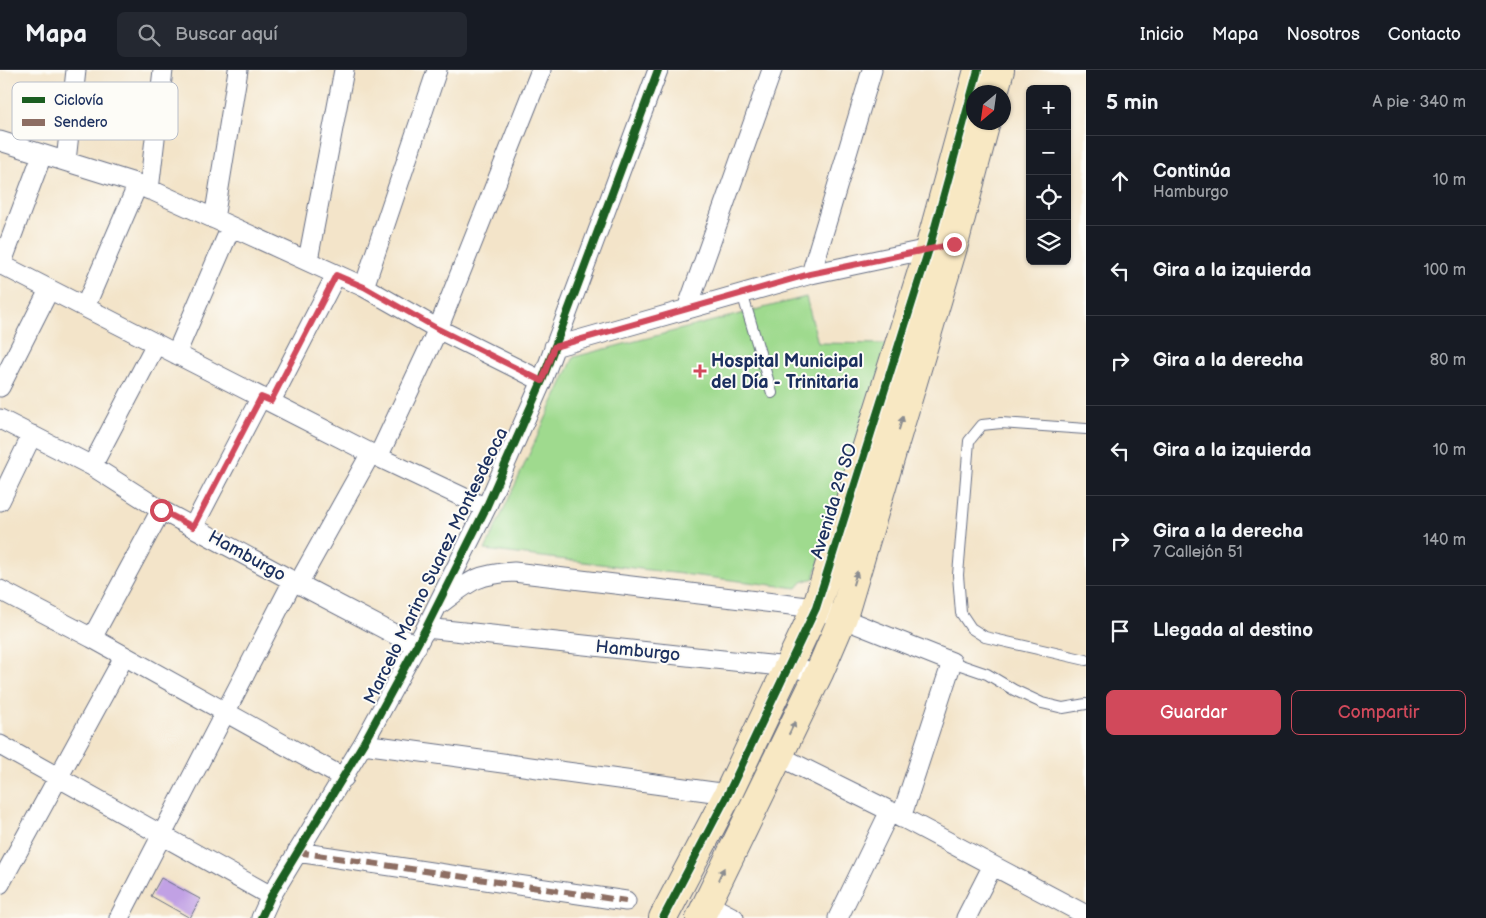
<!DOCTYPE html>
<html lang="es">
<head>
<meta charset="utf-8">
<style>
	body { margin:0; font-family:"Balsamiq Sans",sans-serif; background:#242831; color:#f1f3f6 }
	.controls { position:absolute; right:15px; top:15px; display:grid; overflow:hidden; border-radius:8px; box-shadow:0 1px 4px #0004 }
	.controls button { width:45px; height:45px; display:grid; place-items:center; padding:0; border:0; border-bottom:1px solid #363941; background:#171b24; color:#f1f3f6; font:25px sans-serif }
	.compass { position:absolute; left:966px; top:15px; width:45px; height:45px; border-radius:50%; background:#171b24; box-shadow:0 1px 4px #0004; rotate:209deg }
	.stop { position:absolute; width:15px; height:15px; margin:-11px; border:4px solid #d1495b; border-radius:50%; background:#fff }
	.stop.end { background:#d1495b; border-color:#fff; box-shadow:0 1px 5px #0008 }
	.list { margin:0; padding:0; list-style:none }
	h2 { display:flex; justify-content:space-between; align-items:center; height:65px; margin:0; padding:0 20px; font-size:21px }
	h2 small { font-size:16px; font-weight:400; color:#9ea1a6 }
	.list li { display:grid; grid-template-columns:32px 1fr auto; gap:15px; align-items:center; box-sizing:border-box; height:90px; padding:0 20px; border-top:1px solid #363941 }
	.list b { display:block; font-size:19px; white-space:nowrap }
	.list p { margin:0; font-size:16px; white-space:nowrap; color:#9ea1a6 }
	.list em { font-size:16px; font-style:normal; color:#9ea1a6 }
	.actions { display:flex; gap:10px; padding:15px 20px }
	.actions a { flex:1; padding:11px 0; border:1px solid #d1495b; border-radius:8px; text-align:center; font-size:18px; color:#d1495b }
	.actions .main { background:#d1495b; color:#fff }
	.icon { flex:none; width:28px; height:28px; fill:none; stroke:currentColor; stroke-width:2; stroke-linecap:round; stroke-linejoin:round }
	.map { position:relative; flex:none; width:1086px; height:848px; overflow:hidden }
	header { display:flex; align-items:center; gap:30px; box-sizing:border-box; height:70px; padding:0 25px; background:#171b24; border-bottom:1px solid #363941 }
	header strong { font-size:24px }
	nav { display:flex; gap:28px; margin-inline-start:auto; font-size:18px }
	.search { width:350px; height:45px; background:#242831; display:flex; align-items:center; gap:12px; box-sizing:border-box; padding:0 18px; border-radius:8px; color:#9ea1a6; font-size:19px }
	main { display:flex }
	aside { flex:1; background:#171b24 }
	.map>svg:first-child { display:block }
</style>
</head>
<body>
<header>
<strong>Mapa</strong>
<div class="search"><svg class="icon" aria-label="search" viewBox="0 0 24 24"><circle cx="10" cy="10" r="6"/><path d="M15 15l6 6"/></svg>Buscar aquí</div>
<nav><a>Inicio</a><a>Mapa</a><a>Nosotros</a><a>Contacto</a></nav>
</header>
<main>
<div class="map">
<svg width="1086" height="848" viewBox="0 0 1086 848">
	<rect width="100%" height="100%" fill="#fdfcf7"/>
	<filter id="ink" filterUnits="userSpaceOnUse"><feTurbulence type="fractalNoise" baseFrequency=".02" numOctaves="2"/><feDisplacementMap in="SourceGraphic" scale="10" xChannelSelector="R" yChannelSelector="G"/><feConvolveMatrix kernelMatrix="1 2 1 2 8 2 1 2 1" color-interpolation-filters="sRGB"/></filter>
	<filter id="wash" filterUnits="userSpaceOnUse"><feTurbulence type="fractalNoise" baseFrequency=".0096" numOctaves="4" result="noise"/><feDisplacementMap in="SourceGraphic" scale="20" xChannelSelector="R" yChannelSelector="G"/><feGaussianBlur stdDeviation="1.12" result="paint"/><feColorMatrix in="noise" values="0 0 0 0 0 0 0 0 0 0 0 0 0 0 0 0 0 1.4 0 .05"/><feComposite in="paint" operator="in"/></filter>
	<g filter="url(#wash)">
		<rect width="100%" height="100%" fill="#f3e4c9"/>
		<path fill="#9fda8e" stroke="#5d8476" d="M806,227L818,273L889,274L814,508L802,512L797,518L485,480L574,287Z"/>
		<g id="blocks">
			<path fill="#c1a1e4" d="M161,808L200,829L190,848L151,826Z"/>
		</g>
	</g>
	<g filter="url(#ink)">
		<use href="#blocks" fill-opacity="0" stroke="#676e83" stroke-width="1"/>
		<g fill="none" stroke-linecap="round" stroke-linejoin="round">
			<defs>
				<path id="lane" d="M742,223L772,323
					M1086,359L1001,353L982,355L969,371L958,505L961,543L971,558L985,567L1086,590
					M952,592L987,604L1014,620L1042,633L1063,638L1086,634"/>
				<path id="street" d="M0,71L138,114L364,217L438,259L542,311
					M66,91L76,0
					M149,120L163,0
					M214,149L238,0
					M308,190L344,0
					M0,194L378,387L486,438
					M1,195L42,85
					M811,204L872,0
					M364,217L437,0
					M85,237L138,114
					M687,239L772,0
					M554,277L811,204L938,177
					M176,284L231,157
					M0,317L49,220
					M271,331L336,205
					M0,349L92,396L161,440L293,511L417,576
					M378,387L438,259L541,0
					M92,396L156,274
					M0,431L32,365
					M193,457L261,327
					M298,514L371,383
					M0,520L92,568L344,708
					M440,534C469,512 476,504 514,502L816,538L952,592L901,748
					M426,558L789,597L819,603
					M92,568L161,440
					M363,674L728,724
					M0,675L271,826
					M779,686L890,741L1086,845
					M297,782L626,831
					M0,814L124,587
					M707,834L734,848
					M119,848L293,511
					M261,848L271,826L363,674L426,558L486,438L542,311L658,0
					M838,848L890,741
					M966,848L992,797"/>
				<path id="secondary" d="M994,22L1000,0
					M663,848L728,724L816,538L929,179L978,0
					M700,848L819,603L843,547L954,174L986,52"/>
			</defs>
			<use href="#lane" stroke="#676e83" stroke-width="12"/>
			<use href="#street" stroke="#676e83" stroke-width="21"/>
			<use href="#secondary" stroke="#676e83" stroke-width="30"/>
			<use href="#lane" stroke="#fff" stroke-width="10"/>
			<use href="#street" stroke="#fff" stroke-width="19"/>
			<use href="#secondary" stroke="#f8e8c3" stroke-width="28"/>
			<path stroke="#8d6e63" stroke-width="6" stroke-dasharray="12 6" stroke-linecap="butt" d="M297,782L626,831"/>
			<defs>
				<path id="cycleway" d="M261,848L271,826L363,674L426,558L486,438L542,311L658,0
					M663,848L728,724L816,538L929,179L978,0"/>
			</defs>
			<use href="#cycleway" stroke="#fdfcf7" stroke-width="11"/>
			<use href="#cycleway" stroke="#1b5e20" stroke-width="8"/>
		</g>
		<defs><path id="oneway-solid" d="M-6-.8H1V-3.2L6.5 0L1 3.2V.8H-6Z" transform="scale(1.25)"/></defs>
		<g fill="#8a8c90">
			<use href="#oneway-solid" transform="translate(901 353) rotate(-73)"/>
			<use href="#oneway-solid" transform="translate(855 508) rotate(-73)"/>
			<use href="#oneway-solid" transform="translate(792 658) rotate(-64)"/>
			<use href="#oneway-solid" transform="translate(721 804) rotate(-64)"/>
		</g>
	</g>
	<g fill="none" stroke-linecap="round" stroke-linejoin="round" filter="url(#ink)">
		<path stroke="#d1495b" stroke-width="6" d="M161,440L193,457L261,327L271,331L336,205L364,217L438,259L542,311L554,277L810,204L954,174"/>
	</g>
	<path fill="#d1495b" stroke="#fdfcf7" stroke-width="2" d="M697.5 293.5h5v5h5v5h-5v5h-5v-5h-5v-5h5z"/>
	<g text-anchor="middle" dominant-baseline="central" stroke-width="4" stroke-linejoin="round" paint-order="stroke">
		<g font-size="18" font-weight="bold" fill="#1b2f5e" stroke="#fdfcf7" text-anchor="start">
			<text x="711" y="291">Hospital Municipal<tspan x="711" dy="21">del Día - Trinitaria</tspan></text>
		</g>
		<g font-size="18" fill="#1b2f5e" stroke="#fdfcf7">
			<text transform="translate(834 431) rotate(-73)">Avenida 29 SO</text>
			<text transform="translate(247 486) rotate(29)">Hamburgo</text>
			<text transform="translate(436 496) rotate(-64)">Marcelo Marino Suarez Montesdeoca</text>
			<text transform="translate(638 581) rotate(6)">Hamburgo</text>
		</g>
	</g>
	<rect x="12" y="12" width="166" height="58" rx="8" fill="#fdfcf7" stroke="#b9bec9" stroke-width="1"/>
	<rect x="22" y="27" width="23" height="6" fill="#1b5e20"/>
	<rect x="22" y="49" width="23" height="7" fill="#8d6e63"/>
	<g font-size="14" fill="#1b2f5e">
		<text x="54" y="35">Ciclovía</text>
		<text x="54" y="57">Sendero</text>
	</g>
</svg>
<div class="controls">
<button>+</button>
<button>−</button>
<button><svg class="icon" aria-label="locate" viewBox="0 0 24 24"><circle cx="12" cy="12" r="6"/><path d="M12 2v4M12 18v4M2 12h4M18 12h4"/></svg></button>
<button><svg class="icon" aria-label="layers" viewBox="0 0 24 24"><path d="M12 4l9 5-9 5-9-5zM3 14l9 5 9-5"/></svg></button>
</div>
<svg class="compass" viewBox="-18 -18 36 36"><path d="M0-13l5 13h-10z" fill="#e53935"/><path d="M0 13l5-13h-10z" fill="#9ea1a6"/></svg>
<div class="stop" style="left:161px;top:440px"></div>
<div class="stop end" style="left:954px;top:174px"></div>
</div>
<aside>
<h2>5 min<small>A pie · 340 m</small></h2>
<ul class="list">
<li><svg class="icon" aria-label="ahead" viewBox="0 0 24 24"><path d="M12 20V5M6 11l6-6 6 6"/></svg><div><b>Continúa</b><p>Hamburgo</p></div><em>10 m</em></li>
<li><svg class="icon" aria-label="left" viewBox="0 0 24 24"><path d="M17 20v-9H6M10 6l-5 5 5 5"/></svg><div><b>Gira a la izquierda</b></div><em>100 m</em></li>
<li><svg class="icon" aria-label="right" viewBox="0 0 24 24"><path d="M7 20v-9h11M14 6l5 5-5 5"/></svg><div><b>Gira a la derecha</b></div><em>80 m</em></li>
<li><svg class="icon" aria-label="left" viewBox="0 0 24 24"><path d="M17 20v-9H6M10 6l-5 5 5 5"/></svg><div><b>Gira a la izquierda</b></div><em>10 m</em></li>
<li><svg class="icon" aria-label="right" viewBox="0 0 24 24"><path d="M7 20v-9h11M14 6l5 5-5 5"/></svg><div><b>Gira a la derecha</b><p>7 Callejón 51</p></div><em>140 m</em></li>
<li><svg class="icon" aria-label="arrive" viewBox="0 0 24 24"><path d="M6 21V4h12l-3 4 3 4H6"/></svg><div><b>Llegada al destino</b></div></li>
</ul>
<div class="actions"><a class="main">Guardar</a><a>Compartir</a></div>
</aside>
</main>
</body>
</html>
